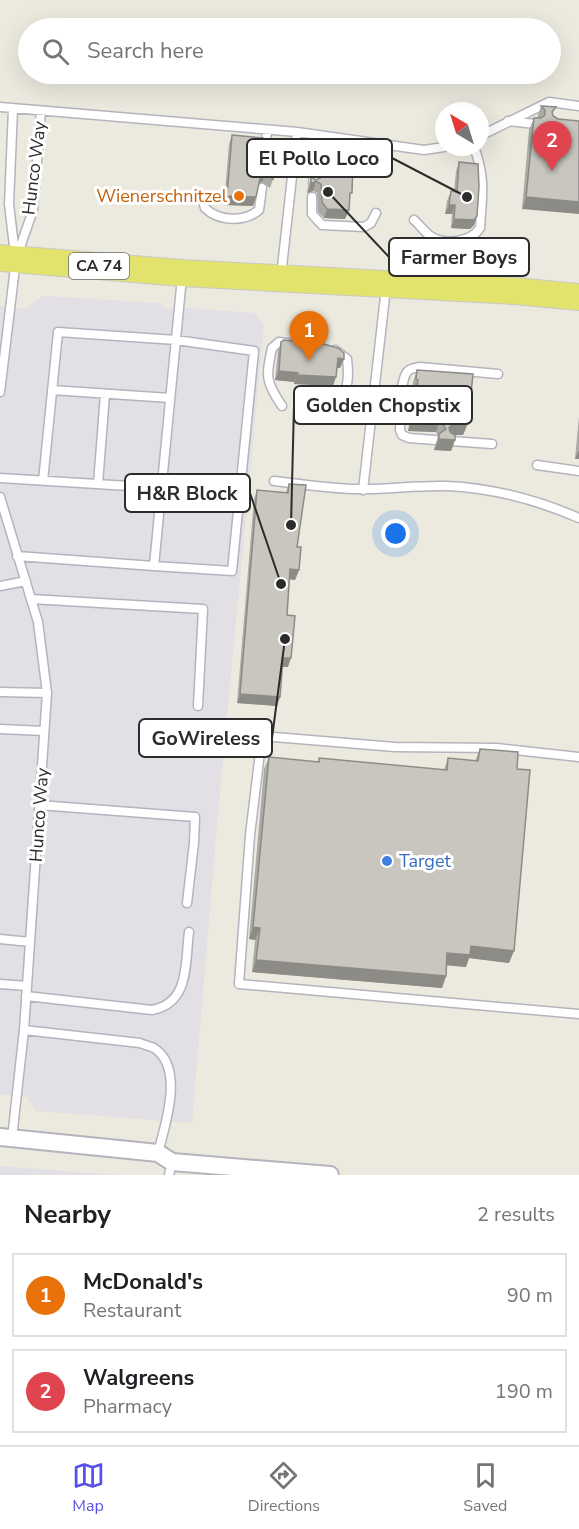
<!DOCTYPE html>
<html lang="en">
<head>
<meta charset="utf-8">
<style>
	body { margin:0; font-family:"Nunito Sans",sans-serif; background:#f2f2f2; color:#202124 }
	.compass { position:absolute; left:435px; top:102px; width:54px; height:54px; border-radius:50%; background:#fff; box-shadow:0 6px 24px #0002; rotate:322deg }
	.you { position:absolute; left:396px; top:534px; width:21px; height:21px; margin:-15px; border:4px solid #fff; border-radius:50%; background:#1a73e8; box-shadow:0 0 0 9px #1a73e833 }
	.badge { display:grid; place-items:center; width:39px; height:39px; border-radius:50%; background:#5a50e9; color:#fff; font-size:20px; font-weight:700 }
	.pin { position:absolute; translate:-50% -50px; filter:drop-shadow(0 2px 3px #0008) }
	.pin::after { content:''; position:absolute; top:32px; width:21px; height:18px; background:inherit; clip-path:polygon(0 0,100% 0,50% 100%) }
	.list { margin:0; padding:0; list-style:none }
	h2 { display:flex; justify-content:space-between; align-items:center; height:78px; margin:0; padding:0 24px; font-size:26px }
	h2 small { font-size:20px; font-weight:400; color:#757577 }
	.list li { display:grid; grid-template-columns:39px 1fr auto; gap:18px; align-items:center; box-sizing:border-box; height:84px; margin:0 12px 12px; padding:0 12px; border:2px solid #e0e0e0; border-radius:0px }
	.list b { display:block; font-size:22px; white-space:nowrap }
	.list p { margin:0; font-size:20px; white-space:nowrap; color:#757577 }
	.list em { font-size:20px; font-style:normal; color:#757577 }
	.icon { flex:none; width:33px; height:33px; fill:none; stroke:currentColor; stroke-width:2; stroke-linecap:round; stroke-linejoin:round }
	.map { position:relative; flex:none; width:579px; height:1175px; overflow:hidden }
	.search { position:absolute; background:#fff; box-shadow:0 6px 24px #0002; left:18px; right:18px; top:18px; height:66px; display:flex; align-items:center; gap:15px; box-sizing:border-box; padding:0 21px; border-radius:33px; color:#757577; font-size:22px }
	.sheet { height:270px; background:#fff }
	nav { display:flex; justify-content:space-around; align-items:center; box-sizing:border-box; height:84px; border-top:2px solid #e0e0e0; background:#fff; font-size:16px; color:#757577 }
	nav a { display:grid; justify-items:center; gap:3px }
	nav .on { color:#5a50e9 }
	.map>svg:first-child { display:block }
</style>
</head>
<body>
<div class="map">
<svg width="579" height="1175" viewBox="0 0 579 1175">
	<rect width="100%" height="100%" fill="#eceadf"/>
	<path fill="#e2dfe5" d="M43,296L159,303L167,309L189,308L254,313L264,324L218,814L192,1123L36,1111L27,1097L0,1094V306L25,309Z
		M0,1166L117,1175H0Z"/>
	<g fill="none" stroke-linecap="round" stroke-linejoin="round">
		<defs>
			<path id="lane" d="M0,107L297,132L424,150L444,147
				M13,109L9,204L15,255
				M508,121L535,124
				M480,136L549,102L579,106
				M264,173L267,130
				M313,183L316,163C328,148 345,159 358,164C365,166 372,166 379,167
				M202,197L205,208C218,221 244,223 259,210L262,188
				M312,197V214L322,225L364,227L371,223L376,213
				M414,220C420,225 425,233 432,237C446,245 471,242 480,228C482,195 486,179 474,147
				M281,276L297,132
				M52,390L170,398
				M0,392L16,259L33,210L41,111
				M282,406C265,381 266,376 272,348L279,342L292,344
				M330,413C347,394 350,384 347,359L335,350
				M435,440L409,438L402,435L400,430C401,416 399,383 407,372C410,368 415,368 420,367L498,374
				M451,441L492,444
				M537,465L579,471
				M0,478L161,488
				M43,481L58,332L176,340L254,351L232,571L154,566
				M274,481C303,484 336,490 364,489C392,489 419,485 447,486C493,488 537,500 579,518
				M98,484L105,394
				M363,490L386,288
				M0,497L38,622L47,693L24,1030L12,1138
				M17,556L154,566L182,277
				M0,586L26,581
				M31,599L203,609L198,706
				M0,692L47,693
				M0,729L44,731
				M579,757L497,748L395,747L262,736L250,835L239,984L579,1014
				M39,805L195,817L194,843L187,903
				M0,939L30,942
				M0,984L27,986
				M26,996L152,1010C190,1003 185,963 189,932
				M24,1030L140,1043C144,1045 150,1046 154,1048C185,1068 165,1125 158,1153
				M169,1175L172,1162"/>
			<path id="street" d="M0,1137L158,1153L172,1162L330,1175"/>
			<path id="primary" d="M0,258L182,273L515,291L579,297"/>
		</defs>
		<use href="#lane" stroke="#b4b3be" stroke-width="11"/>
		<use href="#street" stroke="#b4b3be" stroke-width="20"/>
		<use href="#primary" stroke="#c8c8c8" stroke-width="28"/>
		<use href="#lane" stroke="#fff" stroke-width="8"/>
		<use href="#street" stroke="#fff" stroke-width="16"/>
		<use href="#primary" stroke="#e1e36d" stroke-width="26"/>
	</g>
	<path fill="#acaaa4" d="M541,106L558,119L522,209L529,130L534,118H537Z
		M232,135L273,179L270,188L262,182L259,183L256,197L253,206L224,205L229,144Z
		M326,156L350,199L349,210L345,219L324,218L318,212L317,193L313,191L307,193L308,187L311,177L316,180L320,178Z
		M459,162L477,216L474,225L470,229L451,228L452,214H445L447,201L451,191L454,192L456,171Z
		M310,331L325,332L321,342L320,343L344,359L340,368H337L333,386L294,384V382L275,380L278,351L281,342L308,343L307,340Z
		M417,370L468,423L463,435H455V440L451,451L434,450L435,446L438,436L436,432L408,431L414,392L412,391L413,382Z
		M579,416V459H575Z
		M289,484L297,547L299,570L295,580L290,579L287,615L288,667H282L280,697L277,706L237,703L254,499L257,490L286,492Z
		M480,749L517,769L509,963L469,958L466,967L447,965L446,976L442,988L252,972L255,940L249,939L264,769L269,757L318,762L319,758L444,770L448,758L475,761Z"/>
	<path fill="#8c8b86" d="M266,172L262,182L257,184L261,174Z
		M316,181L313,191L307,193L311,184Z
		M227,196L256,197L253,206L224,205Z
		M526,197L579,202V214L522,209Z
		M449,205H455L452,214H445Z
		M327,209L349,210L345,219L324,218Z
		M477,216L474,225L470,229L451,228L454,219Z
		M325,332L321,342L315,346L318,337Z
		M338,358L344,359L340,368H334Z
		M279,371L298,373L294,382L275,380Z
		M297,375L336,377L333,386L294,384Z
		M412,419L440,420L436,432L408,431Z
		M453,423H468L463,435H449L455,440L451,451L434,450L439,439Z
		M579,450V459H575Z
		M290,569L299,570L295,580L287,579Z
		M283,658H291L288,667H279Z
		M240,694L280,697L277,706L237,703Z
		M253,927L260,928L255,940L249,939Z
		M471,946L514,951L509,963L469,958L466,967L443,965L447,953Z
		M256,960L446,976L442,988L252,972Z"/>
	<path fill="#c8c6bf" stroke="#8c8b86" stroke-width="1.5" d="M541,106L556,107L552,112L553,116L558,119L579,121V202L526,197L534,118H541L545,115V110Z
		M232,135L263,138L261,166L268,170L272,168L274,164L273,179L266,172L261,174L256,197L227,196Z
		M326,156L353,158L352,193H350L349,210L327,209L322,202L321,184L316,181L311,184V177L316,180L322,177Z
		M459,162L478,164L479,187L477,216L474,220L454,219L455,205H449L451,191L457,192Z
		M310,331L325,332L318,337L320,343L338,348L344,353V359L338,358L336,377L297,375L298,373L279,371L281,342L284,340L309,343L314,337Z
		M417,370L473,374L468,423H453L449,428L450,432L455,435V440L439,439V434L446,429L440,420L412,419L418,380L416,379Z
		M289,484L306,485L297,547H301L299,570L290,569L287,615L295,616L291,658H283L280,697L240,694L257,490L288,493Z
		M480,749L518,752L517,769L530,770L514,951L471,946L470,955L447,953L446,976L256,960L260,928L253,927L269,757L319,762V758L447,770L448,758L478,761Z"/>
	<circle fill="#e8710a" stroke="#fff" stroke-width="2" cx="239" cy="196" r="6"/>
	<circle fill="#3f7fe0" stroke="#fff" stroke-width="2" cx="387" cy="861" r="6"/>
	<g text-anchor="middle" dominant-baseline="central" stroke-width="6" stroke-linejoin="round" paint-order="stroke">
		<rect fill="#fff" stroke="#6b6b6b" stroke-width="1.5" x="69" y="253" width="60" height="26" rx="4.5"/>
		<g font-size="16" font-weight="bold" fill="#2c2c2c">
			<text x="99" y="266">CA 74</text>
		</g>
		<g font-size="18" fill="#2c2c2c" stroke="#fff">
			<text transform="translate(34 168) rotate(-83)">Hunco Way</text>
			<text transform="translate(39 815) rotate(-86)">Hunco Way</text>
		</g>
		<g font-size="18" fill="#c56008" stroke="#fff" text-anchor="end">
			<text x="227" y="196">Wienerschnitzel</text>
		</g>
		<g font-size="18" fill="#366cbe" stroke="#fff" text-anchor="start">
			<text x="399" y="861">Target</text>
		</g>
	</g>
	<path fill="none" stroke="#2c2c2c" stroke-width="2" d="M467 197L392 158M328 192L389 257M291 525L294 405M281 584L250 493M285 639L272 738"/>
	<g fill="#2c2c2c" stroke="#fff" stroke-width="2">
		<circle cx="467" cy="197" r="6"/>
		<circle cx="328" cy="192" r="6"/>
		<circle cx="291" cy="525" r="6"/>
		<circle cx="281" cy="584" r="6"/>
		<circle cx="285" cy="639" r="6"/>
	</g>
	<g fill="#fff" stroke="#2c2c2c" stroke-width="2">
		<rect x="247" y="139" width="145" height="38" rx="6"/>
		<rect x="389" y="238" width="140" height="38" rx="6"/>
		<rect x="294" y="386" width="178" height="38" rx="6"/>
		<rect x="125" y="474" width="125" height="38" rx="6"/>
		<rect x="139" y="719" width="133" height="38" rx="6"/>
	</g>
	<g font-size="20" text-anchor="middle" font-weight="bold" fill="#2c2c2c">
		<text x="319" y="165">El Pollo Loco</text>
		<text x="459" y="264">Farmer Boys</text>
		<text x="383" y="412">Golden Chopstix</text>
		<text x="187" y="500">H&amp;R Block</text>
		<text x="206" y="745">GoWireless</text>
	</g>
</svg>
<svg class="compass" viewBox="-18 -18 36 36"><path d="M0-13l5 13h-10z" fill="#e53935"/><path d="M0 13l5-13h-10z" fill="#757577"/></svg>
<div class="you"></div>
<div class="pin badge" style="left:309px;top:361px;background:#e8710a">1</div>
<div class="pin badge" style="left:552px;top:171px;background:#e0444e">2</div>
<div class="search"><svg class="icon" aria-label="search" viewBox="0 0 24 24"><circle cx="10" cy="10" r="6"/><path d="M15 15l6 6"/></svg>Search here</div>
</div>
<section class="sheet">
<h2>Nearby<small>2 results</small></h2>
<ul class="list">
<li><span class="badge" style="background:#e8710a">1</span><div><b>McDonald's</b><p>Restaurant</p></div><em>90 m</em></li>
<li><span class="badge" style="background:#e0444e">2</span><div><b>Walgreens</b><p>Pharmacy</p></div><em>190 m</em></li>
</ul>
</section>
<nav>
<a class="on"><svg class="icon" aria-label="map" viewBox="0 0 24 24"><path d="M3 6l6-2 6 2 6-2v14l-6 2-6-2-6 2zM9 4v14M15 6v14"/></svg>Map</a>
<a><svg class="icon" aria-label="directions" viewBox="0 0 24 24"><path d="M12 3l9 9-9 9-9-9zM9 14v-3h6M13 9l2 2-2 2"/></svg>Directions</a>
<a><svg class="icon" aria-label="saved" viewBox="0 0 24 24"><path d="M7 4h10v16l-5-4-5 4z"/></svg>Saved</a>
</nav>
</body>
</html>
